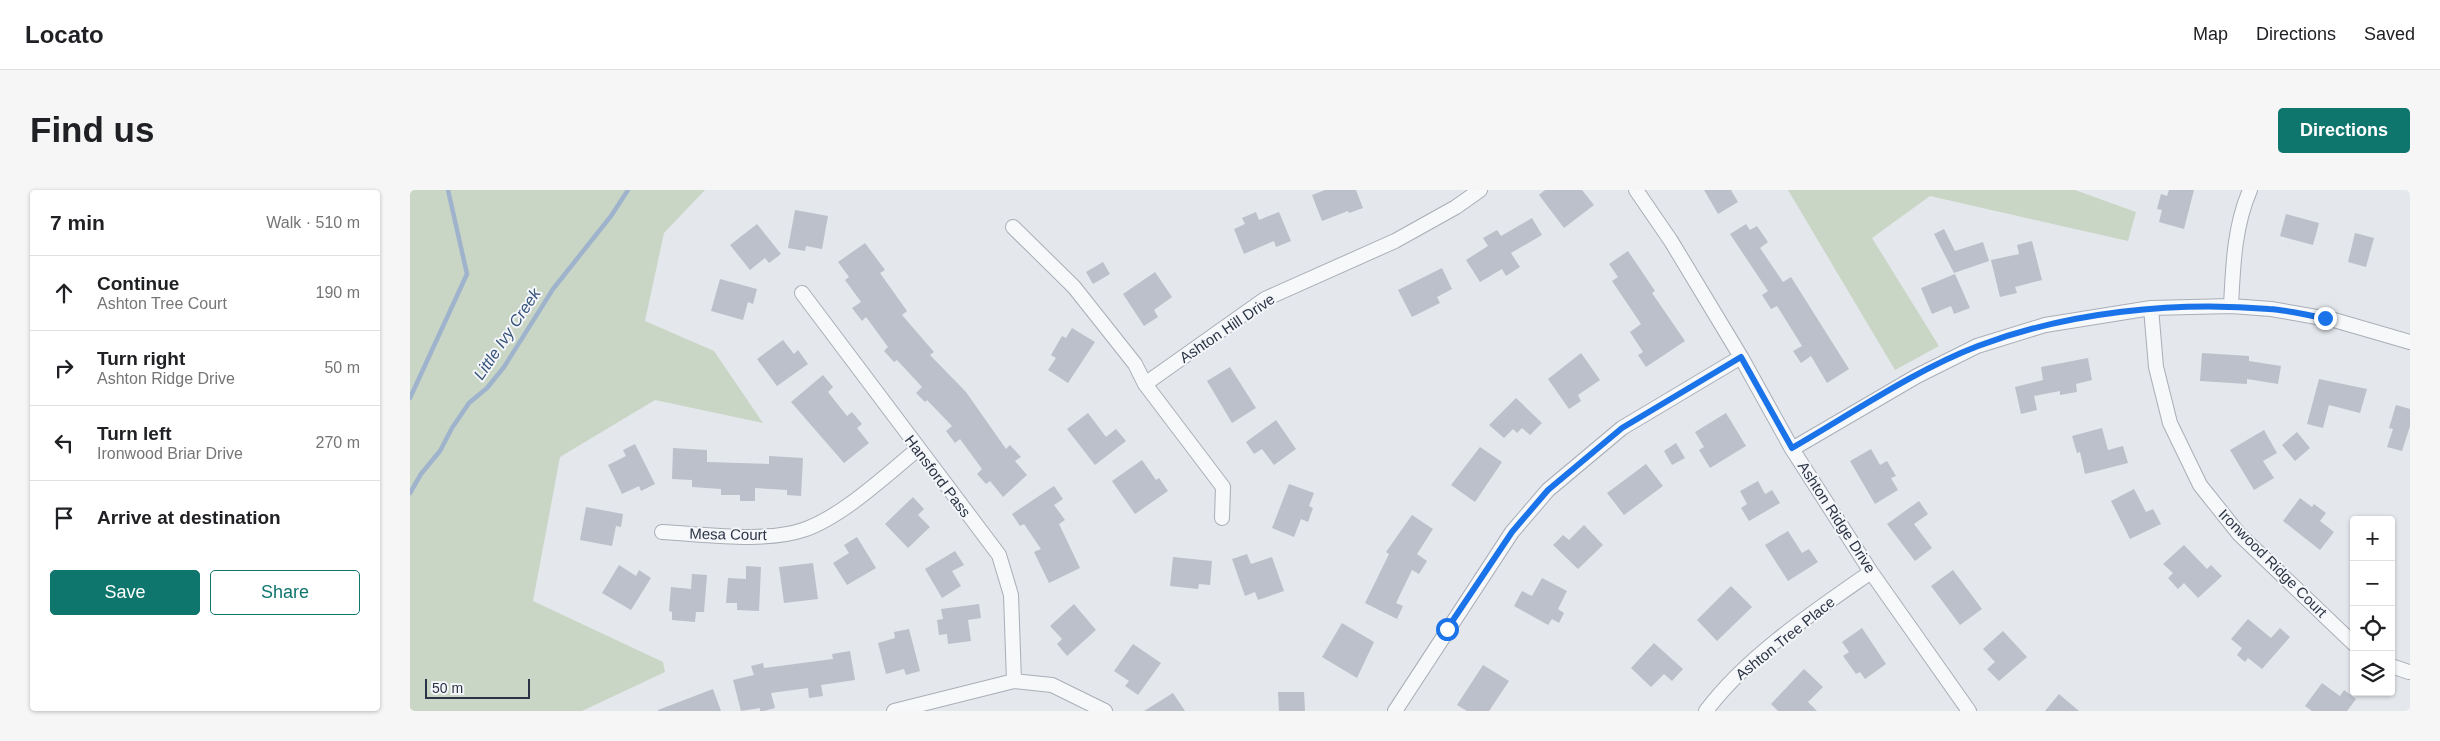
<!DOCTYPE html>
<html lang="en">
<head>
<meta charset="utf-8">
<style>
	body { margin:0; font-family:Arial,sans-serif; background:#f6f6f6; color:#202124 }
	.controls { position:absolute; right:15px; bottom:15px; display:grid; overflow:hidden; border-radius:5px; box-shadow:0 1px 4px #0004 }
	.controls button { width:45px; height:45px; display:grid; place-items:center; padding:0; border:0; border-bottom:1px solid #e0e0e0; background:#fff; color:#202124; font:25px sans-serif }
	.scale { position:absolute; left:15px; bottom:12px; width:105px; box-sizing:border-box; padding-left:5px; border:2px solid #2b3445; border-top:0; font-size:14px; line-height:18px; white-space:nowrap; color:#2b3445; -webkit-text-stroke:4px #f4f6f9; paint-order:stroke }
	.stop { position:absolute; width:15px; height:15px; margin:-11px; border:4px solid #1a73e8; border-radius:50%; background:#fff }
	.stop.end { background:#1a73e8; border-color:#fff; box-shadow:0 1px 5px #0008 }
	.list { margin:0; padding:0; list-style:none }
	h2 { display:flex; justify-content:space-between; align-items:center; height:65px; margin:0; padding:0 20px; font-size:21px }
	h2 small { font-size:16px; font-weight:400; color:#757577 }
	.list li { display:grid; grid-template-columns:32px 1fr auto; gap:15px; align-items:center; box-sizing:border-box; height:75px; padding:0 20px; border-top:1px solid #e0e0e0 }
	.list b { display:block; font-size:19px; white-space:nowrap }
	.list p { margin:0; font-size:16px; white-space:nowrap; color:#757577 }
	.list em { font-size:16px; font-style:normal; color:#757577 }
	.actions { display:flex; gap:10px; padding:15px 20px }
	.actions a { flex:1; padding:11px 0; border:1px solid #0f766e; border-radius:5px; text-align:center; font-size:18px; color:#0f766e }
	.actions .main { background:#0f766e; color:#fff }
	.icon { flex:none; width:28px; height:28px; fill:none; stroke:currentColor; stroke-width:2; stroke-linecap:round; stroke-linejoin:round }
	.map { position:relative; flex:none; width:2000px; height:521px; overflow:hidden; border-radius:5px }
	header { display:flex; align-items:center; gap:30px; box-sizing:border-box; height:70px; padding:0 25px; background:#fff; border-bottom:1px solid #e0e0e0 }
	header strong { font-size:24px }
	nav { display:flex; gap:28px; margin-inline-start:auto; font-size:18px }
	.intro { display:flex; align-items:center; justify-content:space-between; box-sizing:border-box; height:120px; padding:0 30px }
	h1 { margin:0; font-size:35px }
	.button { padding:12px 22px; border-radius:5px; background:#0f766e; color:#fff; font-size:18px; font-weight:700 }
	main { display:flex; gap:30px; padding:0 30px }
	aside { flex:1; background:#fff; border-radius:5px; box-shadow:0 1px 4px #0004 }
	.map>svg:first-child { display:block }
</style>
</head>
<body>
<header>
<strong>Locato</strong>
<nav><a>Map</a><a>Directions</a><a>Saved</a></nav>
</header>
<div class="intro"><h1>Find us</h1><a class="button">Directions</a></div>
<main>
<aside>
<h2>7 min<small>Walk · 510 m</small></h2>
<ul class="list">
<li><svg class="icon" aria-label="ahead" viewBox="0 0 24 24"><path d="M12 20V5M6 11l6-6 6 6"/></svg><div><b>Continue</b><p>Ashton Tree Court</p></div><em>190 m</em></li>
<li><svg class="icon" aria-label="right" viewBox="0 0 24 24"><path d="M7 20v-9h11M14 6l5 5-5 5"/></svg><div><b>Turn right</b><p>Ashton Ridge Drive</p></div><em>50 m</em></li>
<li><svg class="icon" aria-label="left" viewBox="0 0 24 24"><path d="M17 20v-9H6M10 6l-5 5 5 5"/></svg><div><b>Turn left</b><p>Ironwood Briar Drive</p></div><em>270 m</em></li>
<li><svg class="icon" aria-label="arrive" viewBox="0 0 24 24"><path d="M6 21V4h12l-3 4 3 4H6"/></svg><div><b>Arrive at destination</b></div></li>
</ul>
<div class="actions"><a class="main">Save</a><a>Share</a></div>
</aside>
<div class="map">
<svg width="2000" height="521" viewBox="0 0 2000 521">
	<rect width="100%" height="100%" fill="#e4e7ec"/>
	<path fill="#c9d6c5" d="M0,0H295L254,43L235,131L304,161L353,233L245,210L150,267L123,411L253,472L255,482L172,521H0Z
		M1378,0H1665L1726,22L1718,51L1520,6L1462,48L1529,156L1485,180Z"/>
	<g fill="none" stroke-linecap="round" stroke-linejoin="round">
		<path stroke="#9fb4cc" stroke-width="4.5" d="M0,208L57,84L38,0
			M0,303L11,284L30,261L42,238L59,213L77,198L94,177L143,99L201,26L218,0"/>
	</g>
	<path fill="#bbc0ca" d="M915,0H946L953,18L939,23L938,21L912,31L902,5Z
		M1135,0H1172L1184,15L1154,38L1129,5Z
		M1294,0H1321L1328,12L1308,24Z
		M1759,0H1784L1774,39L1749,32L1752,20L1747,19L1751,4L1757,6Z
		M385,20L418,26L412,59L396,56L395,61L378,58Z
		M846,22L849,30L869,22L881,51L866,57L864,51L834,64L824,39L835,34L832,28Z
		M1876,24L1909,33L1903,55L1870,46Z
		M1122,28L1132,45L1101,63L1110,77L1096,86L1092,79L1070,92L1056,70L1078,56L1073,48L1087,40L1091,46Z
		M347,34L371,64L359,73L355,68L340,80L320,55Z
		M1336,34L1340,40L1347,36L1358,52L1350,58L1373,92L1381,87L1439,179L1417,193L1401,166L1391,173L1383,161L1392,156L1367,116L1361,119L1352,105L1358,101L1320,44Z
		M1534,39L1545,61L1573,52L1579,71L1544,83L1524,44Z
		M1945,43L1964,48L1956,77L1938,72Z
		M1622,51L1632,90L1605,97L1607,103L1590,107L1581,70L1609,64L1607,55Z
		M455,53L475,80L470,83L497,121L492,125L524,162L520,165L556,202L596,259L600,255L611,267L605,271L617,285L593,307L580,291L576,294L567,284L572,279L550,249L545,253L536,241L542,236L517,210L515,212L506,203L512,197L487,170L484,172L474,161L478,157L456,127L452,131L442,118L451,112L435,90L439,87L428,72Z
		M1218,61L1245,101L1242,103L1275,151L1236,177L1228,165L1233,162L1220,142L1231,134L1202,91L1208,87L1199,74Z
		M693,72L700,84L683,94L676,82Z
		M1032,78L1042,99L1027,107L1030,113L1002,127L988,100Z
		M745,82L762,107L744,120L748,127L734,136L713,104Z
		M1545,84L1560,118L1544,124L1541,116L1522,124L1511,98Z
		M310,89L347,99L343,114L338,112L333,130L301,121Z
		M662,138L685,152L658,193L638,180L646,168L641,165L652,146L656,148Z
		M373,150L384,164L388,160L398,174L367,196L347,169Z
		M1171,163L1190,190L1168,205L1171,211L1159,219L1138,189Z
		M1792,163L1839,166V171L1871,176L1868,194L1837,189V194L1790,191Z
		M1678,168L1682,190L1666,194L1667,202L1650,205V201L1624,206L1627,220L1611,224L1605,197L1633,190L1631,177Z
		M820,177L846,218L822,233L797,191Z
		M413,185L423,197L418,202L437,226L442,222L452,234L447,238L459,253L434,273L381,212Z
		M1909,189L1957,199L1950,223L1919,215L1913,238L1897,234Z
		M1106,208L1132,233L1120,245L1112,238L1107,243L1103,239L1094,248L1079,235Z
		M1986,215L2000,219V236L1992,261L1977,257L1983,239L1979,238Z
		M678,223L696,247L706,239L716,251L685,275L657,239Z
		M1316,223L1336,256L1300,278L1289,260L1294,257L1285,242Z
		M866,230L886,259L864,275L852,259L844,264L836,252Z
		M1692,238L1698,260L1713,256L1718,273L1675,284L1670,262L1667,263L1662,246Z
		M1854,240L1867,263L1853,271L1864,288L1844,300L1820,260Z
		M1887,242L1900,258L1885,271L1872,255Z
		M1266,253L1275,268L1262,275L1254,261Z
		M225,254L245,294L231,301L229,296L212,304L198,275L216,266L213,260Z
		M1070,257L1092,272L1065,312L1041,295Z
		M263,258L297,260V272L359,274V266L393,268L391,306L377,305V300L345,298V311H330V305H311V299L282,297V290L262,289Z
		M1461,259L1470,275L1477,271L1486,286L1481,288L1488,300L1465,314L1440,271Z
		M732,270L746,290L749,288L758,301L725,324L702,291Z
		M1236,274L1253,296L1214,325L1197,303Z
		M1348,291L1355,304L1362,300L1370,313L1339,331L1331,318L1337,314L1330,301Z
		M879,294L904,303L899,316L903,318L898,332L891,329L884,347L862,338Z
		M644,296L653,309L644,315L655,330L649,334L670,378L639,393L624,362L631,359L614,334L610,336L602,324Z
		M1724,299L1736,322L1743,319L1751,334L1720,349L1701,311Z
		M503,307L514,319L508,325L520,337L498,358L475,334Z
		M1890,308L1902,317L1904,314L1916,323L1910,331L1924,342L1910,360L1873,331Z
		M1509,311L1518,324L1504,334L1522,358L1505,371L1477,334Z
		M176,317L213,324L211,337L206,336L202,356L170,350Z
		M1002,325L1023,339L1007,364L1017,371L1009,384L1002,380L986,413L993,416L987,429L955,413L979,364L976,362Z
		M1174,335L1193,355L1168,379L1143,355L1153,345L1159,350Z
		M1378,341L1392,363L1399,359L1408,372L1378,391L1355,355Z
		M447,347L466,378L437,395L423,373L439,363L434,355Z
		M1774,355L1797,379L1801,375L1812,386L1788,408L1774,393L1768,399L1758,388L1763,383L1753,374Z
		M545,361L554,375L542,381L551,396L532,408L515,379Z
		M837,364L841,374L862,367L874,401L848,410L845,402L835,406L822,369Z
		M763,367L802,371L800,395L789,394L788,399L760,396Z
		M403,373L408,409L374,413L369,377Z
		M209,375L226,386L229,380L241,388L221,420L192,403Z
		M336,376L351,377L349,421L327,420V413H316L318,388L336,389Z
		M1543,380L1572,419L1550,435L1521,396Z
		M282,384L297,385L294,422H286L285,432L262,430V422L259,421L261,397L281,399Z
		M1132,388L1157,401L1148,419L1154,423L1149,433L1142,429L1138,435L1104,416L1112,401L1122,406Z
		M1321,396L1342,417L1307,451L1287,430Z
		M569,414L571,428L558,430L561,451L538,454L537,444L529,445L527,430L533,429L531,419Z
		M664,414L686,440L657,466L647,454L652,449L640,436Z
		M1838,429L1861,448L1870,438L1880,447L1852,479L1838,468L1835,472L1827,465L1832,458L1821,449Z
		M932,433L964,452L947,488L912,467Z
		M1452,438L1476,474L1455,489L1450,482L1446,484L1433,466L1439,462L1432,452Z
		M499,439L510,481L496,485L494,479L476,484L468,453L485,448L484,442Z
		M1593,441L1617,467L1589,491L1577,479L1585,472L1573,459Z
		M1244,453L1273,479L1262,491L1254,484L1241,497L1221,478Z
		M723,454L751,473L728,505L715,496L719,491L704,481Z
		M440,461L445,490L411,495L413,506L399,508L398,498L361,503L365,518L354,521H350V518L331,521L323,490L344,485L341,476L353,473L354,478L423,469L422,464Z
		M1073,475L1099,491L1079,521H1057L1047,515Z
		M1394,479L1413,497L1398,512L1407,521H1368L1361,514Z
		M1912,493L1930,506L1934,500L1946,509L1937,521H1902L1895,516Z
		M303,499L311,521H248V520Z
		M868,502H894L895,521H869Z
		M763,503L775,521H734Z
		M1649,504L1669,521H1635Z"/>
	<g fill="none" stroke-linecap="round" stroke-linejoin="round">
		<defs>
			<path id="minor" d="M1226,0L1261,51L1331,167L1382,259L1461,382L1559,521
				M603,37L664,97L725,174L735,194L813,297L812,328
				M392,103L589,365L601,405L604,491
				M1821,116C1823,77 1824,37 1840,0
				M1741,118L1746,177L1760,233L1790,295L1829,344L1944,454
				M735,194L855,109L985,51L1046,17L1070,0
				M1382,259L1507,186L1567,156L1635,135L1741,118L1821,116L1861,119L1924,130L2000,152
				M252,342C293,344 355,353 393,340C432,327 476,285 508,259
				M1981,476L1999,482
				M484,521L604,491L642,495L695,521
				M985,521L1102,342L1138,300L1212,238L1331,167
				M1296,521C1337,466 1405,421 1461,382"/>
		</defs>
		<use href="#minor" stroke="#a9aeb7" stroke-width="16"/>
		<use href="#minor" stroke="#f7f8fa" stroke-width="14"/>
	</g>
	<g fill="none" stroke-linecap="round" stroke-linejoin="round">
		<path stroke="#1a73e8" stroke-width="6" d="M1037,439L1102,342L1138,300L1212,238L1331,167L1382,258C1441,224 1505,180 1568,156C1658,122 1764,111 1859,119C1878,120 1896,125 1915,128"/>
	</g>
	<g text-anchor="middle" dominant-baseline="central" stroke-width="4" stroke-linejoin="round" paint-order="stroke">
		<g font-size="15" fill="#2b3445" stroke="#f4f6f9">
			<text transform="translate(817 138) rotate(-34)">Ashton Hill Drive</text>
			<text transform="translate(528 286) rotate(53)">Hansford Pass</text>
			<text transform="translate(1427 327) rotate(57)">Ashton Ridge Drive</text>
			<text transform="translate(318 344) rotate(1)">Mesa Court</text>
			<text transform="translate(1863 373) rotate(45)">Ironwood Ridge Court</text>
			<text transform="translate(1375 448) rotate(-39)">Ashton Tree Place</text>
		</g>
		<g font-size="16" font-style="italic" fill="#34527a" stroke="#f4f6f9">
			<text transform="translate(97 144) rotate(-56)">Little Ivy Creek</text>
		</g>
	</g>
</svg>
<div class="controls">
<button>+</button>
<button>−</button>
<button><svg class="icon" aria-label="locate" viewBox="0 0 24 24"><circle cx="12" cy="12" r="6"/><path d="M12 2v4M12 18v4M2 12h4M18 12h4"/></svg></button>
<button><svg class="icon" aria-label="layers" viewBox="0 0 24 24"><path d="M12 4l9 5-9 5-9-5zM3 14l9 5 9-5"/></svg></button>
</div>
<div class="scale">50 m</div>
<div class="stop" style="left:1037px;top:439px"></div>
<div class="stop end" style="left:1915px;top:128px"></div>
</div>
</main>
</body>
</html>
